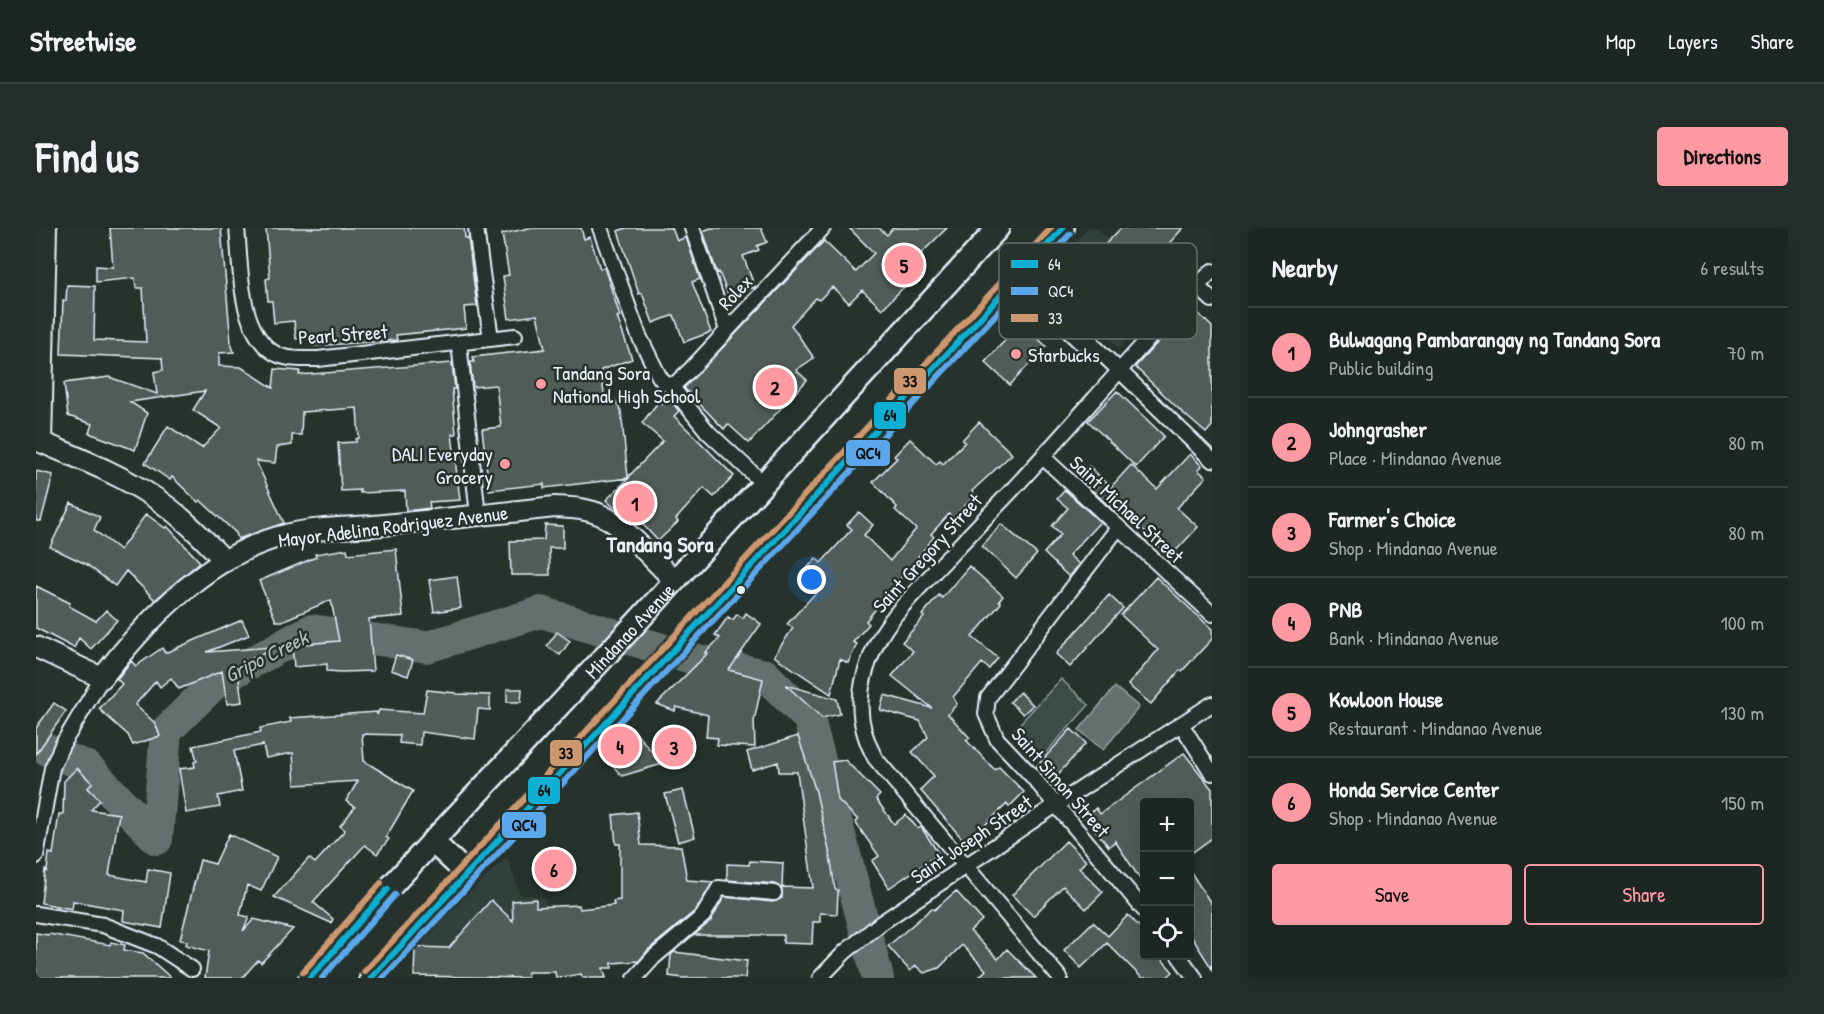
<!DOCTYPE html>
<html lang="en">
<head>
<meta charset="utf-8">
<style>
	body { margin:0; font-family:"Patrick Hand",sans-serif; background:#252e2a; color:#f1f3f6 }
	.controls { position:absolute; right:18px; bottom:18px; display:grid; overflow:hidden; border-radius:6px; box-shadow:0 6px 24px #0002 }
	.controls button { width:54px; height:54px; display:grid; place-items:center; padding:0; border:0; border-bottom:2px solid #3a4340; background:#1c2622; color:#f1f3f6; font:30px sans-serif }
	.you { position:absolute; left:776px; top:352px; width:21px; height:21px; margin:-15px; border:4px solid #fff; border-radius:50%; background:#1a73e8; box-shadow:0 0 0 9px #1a73e833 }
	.badge { display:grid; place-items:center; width:39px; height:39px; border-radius:50%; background:#ff9aa2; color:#111; font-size:20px; font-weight:700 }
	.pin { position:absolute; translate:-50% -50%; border:3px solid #fff; box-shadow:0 2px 6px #0006 }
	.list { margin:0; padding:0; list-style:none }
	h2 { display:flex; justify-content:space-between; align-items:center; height:78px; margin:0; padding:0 24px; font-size:26px }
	h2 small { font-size:20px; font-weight:400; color:#a0a5a5 }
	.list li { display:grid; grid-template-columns:39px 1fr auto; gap:18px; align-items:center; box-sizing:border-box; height:90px; padding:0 24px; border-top:2px solid #3a4340 }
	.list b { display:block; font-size:22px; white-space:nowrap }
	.list p { margin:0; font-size:20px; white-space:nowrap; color:#a0a5a5 }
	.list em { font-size:20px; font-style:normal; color:#a0a5a5 }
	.actions { display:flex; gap:12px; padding:18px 24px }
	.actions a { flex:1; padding:14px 0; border:2px solid #ff9aa2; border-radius:6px; text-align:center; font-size:21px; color:#ff9aa2 }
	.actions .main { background:#ff9aa2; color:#111 }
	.icon { flex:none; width:33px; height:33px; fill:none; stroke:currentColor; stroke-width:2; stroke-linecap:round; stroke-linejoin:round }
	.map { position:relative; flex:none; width:1176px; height:750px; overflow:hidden; border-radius:6px }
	header { display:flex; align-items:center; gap:36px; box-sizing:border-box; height:84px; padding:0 30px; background:#1c2622; border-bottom:2px solid #3a4340 }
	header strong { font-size:28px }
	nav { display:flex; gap:33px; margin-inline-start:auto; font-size:21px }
	.intro { display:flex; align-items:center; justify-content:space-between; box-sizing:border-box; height:144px; padding:0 36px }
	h1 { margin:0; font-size:42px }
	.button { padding:15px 27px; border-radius:6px; background:#ff9aa2; color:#111; font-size:21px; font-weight:700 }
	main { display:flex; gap:36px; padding:0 36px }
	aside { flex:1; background:#1c2622; border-radius:6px; box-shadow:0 6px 24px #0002 }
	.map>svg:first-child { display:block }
</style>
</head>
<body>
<header>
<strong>Streetwise</strong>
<nav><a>Map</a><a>Layers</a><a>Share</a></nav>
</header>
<div class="intro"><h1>Find us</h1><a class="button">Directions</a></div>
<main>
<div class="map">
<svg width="1176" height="750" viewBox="0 0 1176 750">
	<rect width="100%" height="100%" fill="#26332d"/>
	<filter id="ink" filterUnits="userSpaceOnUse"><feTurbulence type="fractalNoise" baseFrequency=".0167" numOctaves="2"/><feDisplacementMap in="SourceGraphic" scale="12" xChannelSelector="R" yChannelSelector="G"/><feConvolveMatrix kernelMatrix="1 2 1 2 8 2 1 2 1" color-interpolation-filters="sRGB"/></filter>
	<g filter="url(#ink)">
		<path fill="#333f3a" d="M1052,0H1061L1133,68L1083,120L1009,47Z
			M471,629L484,666L509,670L512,719H376Z"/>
		<path fill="#3e4b47" stroke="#939ea0" stroke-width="1.5" d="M1025,451L1053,477L1005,530L976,504Z"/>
		<path fill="#636f6d" stroke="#98a3a5" stroke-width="1.5" d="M1079,459L1103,479L1067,522L1043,502Z"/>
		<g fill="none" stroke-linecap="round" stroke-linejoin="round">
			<path stroke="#636f6d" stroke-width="32" d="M0,517L51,539L121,611L130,503L180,454L275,402L391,419L505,384L665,433L729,447L773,491L842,750"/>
		</g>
		<path fill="#505c59" stroke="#e8f1f8" stroke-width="1.5" d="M74,0H185L195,115L198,124L183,125V138L205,139L237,160L239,141L264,143L263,147L416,135L419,161H416L420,206H416L424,272L393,274L394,280L370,283L369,263L324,265V262L305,263L302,215L320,214V211L323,210L321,180L266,184L265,207H256V217L241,219L239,235L220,233L248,295L202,311L200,305L164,272L162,274L136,249L134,252L109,235L132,198L166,220L185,200L157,182L169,163L94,174L111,185L99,222L53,205L56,196L32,188L28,155L73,149L121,166L118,144L127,142L126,130L25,126L27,72L30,73L31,57L59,58L58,112L110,114L107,60H100L99,50L60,54V38L77,39Z
			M230,0H428L429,10H432L441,78L428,79L430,100L360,107L361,112L277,118L276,109L260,111L258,93L238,95L236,73H232L230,51L234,50Z
			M493,0H545L548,11L554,9L564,41L568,39L584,88L581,89L596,131L565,142L569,173L579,172L585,183L592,249L627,213L606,195L623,173L626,176L632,169L643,183L638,188L698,248L678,269L668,260L640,291L642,294L622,313L590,278L583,284L570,272L593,250L508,260V256L453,262L446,201L465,199L460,157L437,159L434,134H438L437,129L509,121L501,87L473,91L467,48L473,47L466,6Z
			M590,0H636L641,13L650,9L664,51L656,54L675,104L648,114L638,87L617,95L606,65L603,66L582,3Z
			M675,0H725L731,14L721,18L723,22L707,28L719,59L693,69L683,44L681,45L667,3Z
			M813,0H843L851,7L857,0H911L859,51L868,59L846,81L826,62L813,75L796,59L783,72L780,70L755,97L778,130L760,142L771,152L713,215L692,196L688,201L648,160L788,13L820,44L838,25Z
			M1085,0H1147L1119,31L1107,20L1078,50L1099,71L1086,84L1065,63L1054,74L1033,54Z
			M1155,78L1176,99V198L1170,205L1148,186L1099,139Z
			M985,95L1010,118L974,157L949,134Z
			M1081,163L1128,208L1100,239L1052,193Z
			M943,194L976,226L936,263L939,267L917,290L913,286L895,306L898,309L830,393L833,396L817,414L821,416L812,435L804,431L795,466L738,428L757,400L751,396L784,360L767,345L780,330L785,335L816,301L811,297L823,284L837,297L828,307L854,333L880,301L859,282L861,279L837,254L861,230L858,228L874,211L900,236L904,233L907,236L929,214L926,212Z
			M1154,226L1166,238L1162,242L1170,249L1141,280L1162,299L1134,329L1114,311L1115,309L1090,286L1079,277L1076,281L1042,249L1053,238L1075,259L1095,237L1121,261Z
			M0,243L17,247L5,293H0Z
			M1029,262L1064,294L1033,327L1043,336L1033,349L1008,325L1025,306L1016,298L1032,280L1021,271Z
			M35,275L64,289L58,302L84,322L110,286L129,300L131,298L164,334L119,372L90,343L79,358L50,336L14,319Z
			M965,296L1001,326L980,350L946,318Z
			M509,297L527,298V320H513L514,347H475L474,313L508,312Z
			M311,321L312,326L360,321L367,388L333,391L337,443L305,444L291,443V436L258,439L256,417L303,413L295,372L246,393H240L223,353L280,329L279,326Z
			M933,338L967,368L963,373L965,375L936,409L962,430L953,441L946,435L917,469L921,476L912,486L934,510L930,512L959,542L963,539L988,564L973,579L971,576L930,615L884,562L898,548L876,524L892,509L884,493L844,482L848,467L896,480L856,448L877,423L866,414L888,389L886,387L903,367L906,370Z
			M421,348L425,380L398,384L393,352Z
			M1120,349L1176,401V411L1146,443L1144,442L1115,476L1092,457L1122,422L1085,387Z
			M0,358L34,375L33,378L60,393L70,382L81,392L55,421L43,410L38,420L0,400Z
			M1073,367L1087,380L1034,439L1020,426Z
			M710,385L725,396L693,442L727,451L718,493L719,519L681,517L682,510L670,509L672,487L640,479L639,483L621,476L672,425H669L684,410L679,407L692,389L697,392L701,386L707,390Z
			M206,392L213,407L171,424L236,419V422L201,437L206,474L191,476L186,443L143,461L135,450L124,459L120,453L99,477L119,495L124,508L97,517L92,507L63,481L86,456L81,451L95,433L100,438L126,420L129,425Z
			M521,404L534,413L524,427L511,418Z
			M360,427L377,432L372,448L355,442Z
			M750,457L801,471L804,486L786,490Z
			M471,461H486L485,474H471Z
			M391,462L420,465V466L454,467V482L442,481L439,511L385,504L384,517L363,515L364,507L326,506L328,533L377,563L350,609L353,611L341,626L329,617L277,674L297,691L295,695L238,669L273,630L279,635L309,602L304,598L319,579L310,573L322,553L259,557L257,525L230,530L227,517L198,523L206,563L182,568L184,579L150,585L143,541L159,539L158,534L161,533L157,518L225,504L224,500L255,494L254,490L341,484V487L343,482L387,485Z
			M984,464L997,477L987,486L974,474Z
			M18,475L30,483L0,526V500Z
			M596,500L626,536L586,548L567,527Z
			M1035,501L1050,515L1016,553L1000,539Z
			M762,508L780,564L794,627L799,661L802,662L801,686L784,685V694H777L776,716L747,715V707H658L675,693L688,669L737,674L746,670V661L739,656L691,652V636L713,637L714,633L747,635L746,659L777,660L761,544H743L742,534L716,542L711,524Z
			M1148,525L1176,561V610L1154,626V574H1108V657L1079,613L1073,619L1049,590L1060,580L1064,586Z
			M809,532L844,567L840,571L858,596L870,587L882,601L885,599L903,626L853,660L836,633L843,628L819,594L822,592L802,572L796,534Z
			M41,540L56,555L52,560L64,572L55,582L83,586L73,647L110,654L112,641L134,645L126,700L87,693L88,682L37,673L36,681L5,675L9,642L11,643L13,625L17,626L23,586H27L28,553Z
			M647,562L659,609L642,614L629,566Z
			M601,584L605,617L645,618L651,652L677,654L660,682L612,722L603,733L576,735V740H567L570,750H547L545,746L520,750L519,744H492L491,750L378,748L379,721L381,719L413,720L455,672L477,693L476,673L500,671V679L543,677L544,681L578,677L577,673L584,672V616H580L577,587Z
			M193,606L241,629L225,663L211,657L204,687L213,689L207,703L218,691L257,701L225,735L222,732L206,750H169L173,723L150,717L151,713L144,712L164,632L179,636Z
			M1030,613L1050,633L1043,640L1067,664L1050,681L1027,658L997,688L976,667Z
			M1154,643L1176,677V741L1154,706Z
			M920,663L946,692L934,703L962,731L971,721L1000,750H942L950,742L926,717L903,740L888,745L880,738L874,743L852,718L896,680L898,682Z
			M1092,687L1108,703V728H1123L1137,744L1130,750H1106L1071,715L1045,740L1028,722L1057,694L1072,708Z
			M0,705L12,707L13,706L74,717L75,714L89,717L88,722L107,725L135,750H0Z
			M638,724L711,733L709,750H647L633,748L635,727Z"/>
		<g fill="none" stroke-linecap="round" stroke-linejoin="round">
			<defs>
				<path id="street" d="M201,0C205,38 202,105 240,126C252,132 268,131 282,131L479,108
					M440,0L455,111
					M564,0L603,108L623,148L628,155L634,157L640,155L655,141L787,0
					M656,0L691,102
					M987,43L1053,105L1056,116L1176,232
					M979,53L1044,114L1056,116
					M1161,58L1176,72
					M423,115L442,287
					M634,157L672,204L728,256
					M1007,229L1176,386
					M1082,300L952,470L950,486L961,511L995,547L1108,682
					M1145,496L1176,545
					M0,628L16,540L26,517L66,450
					M0,686L67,697L121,718L156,741
					M1143,728L1159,750
					M599,750L618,729L667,688L683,660L738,665
					M784,750L809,724L845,695L1020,577L1176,476
					M1024,750L839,530C818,492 821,456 840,417C854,388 877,367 899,343C925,316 951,288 977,261C1044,189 1107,113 1176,43"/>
				<path id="secondary" d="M10,0L5,214C42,230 79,244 113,266C142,284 166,309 189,333
					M0,419L66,450C111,391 175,325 250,307C276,300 310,300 337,298C397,292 458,286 519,279C535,280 550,280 565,287C589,298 619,334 639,353"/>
				<g id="primary">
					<path d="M396,613L431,646"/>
					<path id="s1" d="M274,750L330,685L600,395L962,0"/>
					<path d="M335,750L1027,0"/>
				</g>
			</defs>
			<use href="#street" stroke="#e8f1f8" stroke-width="18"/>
			<use href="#secondary" stroke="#e8f1f8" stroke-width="24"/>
			<use href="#primary" stroke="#e8f1f8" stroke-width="26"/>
			<use href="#street" stroke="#26332d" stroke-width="14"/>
			<use href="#secondary" stroke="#26332d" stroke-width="20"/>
			<use href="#primary" stroke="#26332d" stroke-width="21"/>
			<defs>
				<path id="bus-1" d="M274,750L352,661
					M335,750L1027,0"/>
				<path id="bus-2" d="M286,750L359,667
					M347,750L1034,6"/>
				<path id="bus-3" d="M267,744L345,655
					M328,744L1015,0"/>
			</defs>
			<use href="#bus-1" stroke="#26332d" stroke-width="10"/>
			<use href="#bus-2" stroke="#26332d" stroke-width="10"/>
			<use href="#bus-3" stroke="#26332d" stroke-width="10"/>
			<use href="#bus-1" stroke="#0dafd3" stroke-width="6"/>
			<use href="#bus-2" stroke="#5aa8eb" stroke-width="6"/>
			<use href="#bus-3" stroke="#cd976f" stroke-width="6"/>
		</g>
	</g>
	<g fill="#ff9aa2" stroke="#26332d" stroke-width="2">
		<circle cx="980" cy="126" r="6"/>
		<circle cx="505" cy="156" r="6"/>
		<circle cx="469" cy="236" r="6"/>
	</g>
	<circle fill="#e8f1f8" stroke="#26332d" stroke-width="2" cx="705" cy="362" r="5"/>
	<g text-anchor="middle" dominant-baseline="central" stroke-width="5" stroke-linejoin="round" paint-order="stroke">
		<g font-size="20" fill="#e8f1f8" stroke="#26332d">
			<text transform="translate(699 64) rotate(-47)">Rolex</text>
			<text transform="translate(307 106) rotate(-4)">Pearl Street</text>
			<text transform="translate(1091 281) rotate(43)">Saint Michael Street</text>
			<text transform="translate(357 298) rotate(-7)">Mayor Adelina Rodriguez Avenue</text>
			<text transform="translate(891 325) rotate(-48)">Saint Gregory Street</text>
			<text stroke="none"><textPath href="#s1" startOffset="472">Mindanao Avenue</textPath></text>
			<text transform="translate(1025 554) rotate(49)">Saint Simon Street</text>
			<text transform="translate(935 611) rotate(-34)">Saint Joseph Street</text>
		</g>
		<g font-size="20" fill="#e8f1f8" stroke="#26332d" text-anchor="start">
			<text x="992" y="126">Starbucks</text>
			<text x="517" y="144">Tandang Sora<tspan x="517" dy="23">National High School</tspan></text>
			<text x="457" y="225" text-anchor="end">DALI Everyday<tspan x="457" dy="23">Grocery</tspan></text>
		</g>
		<g font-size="21" font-style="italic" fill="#b3bdc0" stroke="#26332d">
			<text transform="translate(230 428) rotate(-27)">Gripo Creek</text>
		</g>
		<g font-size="22" font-weight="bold" fill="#e8f1f8" stroke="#26332d">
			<text x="624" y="316">Tandang Sora</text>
		</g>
	</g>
	<rect x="963" y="15" width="198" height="96" rx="9" fill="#26332d" stroke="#606c6a" stroke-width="1.5"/>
	<rect x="975" y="32" width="27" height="8" fill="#0dafd3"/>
	<rect x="975" y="59" width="27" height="8" fill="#5aa8eb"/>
	<rect x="975" y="86" width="27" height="8" fill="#cd976f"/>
	<g font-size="16" fill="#e8f1f8">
		<text x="1012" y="42">64</text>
		<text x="1012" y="69">QC4</text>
		<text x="1012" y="96">33</text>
	</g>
	<g stroke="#26332d" stroke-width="2">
		<rect x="857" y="139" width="34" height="28" rx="6" fill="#cd976f"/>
		<rect x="837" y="173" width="34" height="29" rx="6" fill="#0dafd3"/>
		<rect x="809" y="211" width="46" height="28" rx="6" fill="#5aa8eb"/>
		<rect x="513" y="511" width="34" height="28" rx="6" fill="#cd976f"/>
		<rect x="491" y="548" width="34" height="29" rx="6" fill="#0dafd3"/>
		<rect x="465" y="583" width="46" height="28" rx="6" fill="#5aa8eb"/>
	</g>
	<g font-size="16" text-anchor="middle" font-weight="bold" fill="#111">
		<text x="874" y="159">33</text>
		<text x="854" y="193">64</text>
		<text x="832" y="231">QC4</text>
		<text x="530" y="531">33</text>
		<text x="508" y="568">64</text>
		<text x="488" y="603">QC4</text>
	</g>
</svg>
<div class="controls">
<button>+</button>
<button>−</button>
<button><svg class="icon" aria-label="locate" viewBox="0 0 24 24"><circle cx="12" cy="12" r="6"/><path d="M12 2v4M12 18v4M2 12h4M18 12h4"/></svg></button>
</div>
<div class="you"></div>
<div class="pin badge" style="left:599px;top:275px">1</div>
<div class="pin badge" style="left:739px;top:159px">2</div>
<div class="pin badge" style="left:638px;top:519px">3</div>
<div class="pin badge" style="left:584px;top:518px">4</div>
<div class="pin badge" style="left:868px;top:37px">5</div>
<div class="pin badge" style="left:518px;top:641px">6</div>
</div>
<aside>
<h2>Nearby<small>6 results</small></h2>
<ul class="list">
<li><span class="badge">1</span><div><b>Bulwagang Pambarangay ng Tandang Sora</b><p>Public building</p></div><em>70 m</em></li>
<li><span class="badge">2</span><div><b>Johngrasher</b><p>Place · Mindanao Avenue</p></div><em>80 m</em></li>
<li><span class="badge">3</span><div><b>Farmer's Choice</b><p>Shop · Mindanao Avenue</p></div><em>80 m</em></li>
<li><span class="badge">4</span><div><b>PNB</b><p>Bank · Mindanao Avenue</p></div><em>100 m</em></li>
<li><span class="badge">5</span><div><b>Kowloon House</b><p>Restaurant · Mindanao Avenue</p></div><em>130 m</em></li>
<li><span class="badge">6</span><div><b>Honda Service Center</b><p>Shop · Mindanao Avenue</p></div><em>150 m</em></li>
</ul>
<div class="actions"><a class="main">Save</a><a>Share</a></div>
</aside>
</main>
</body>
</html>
